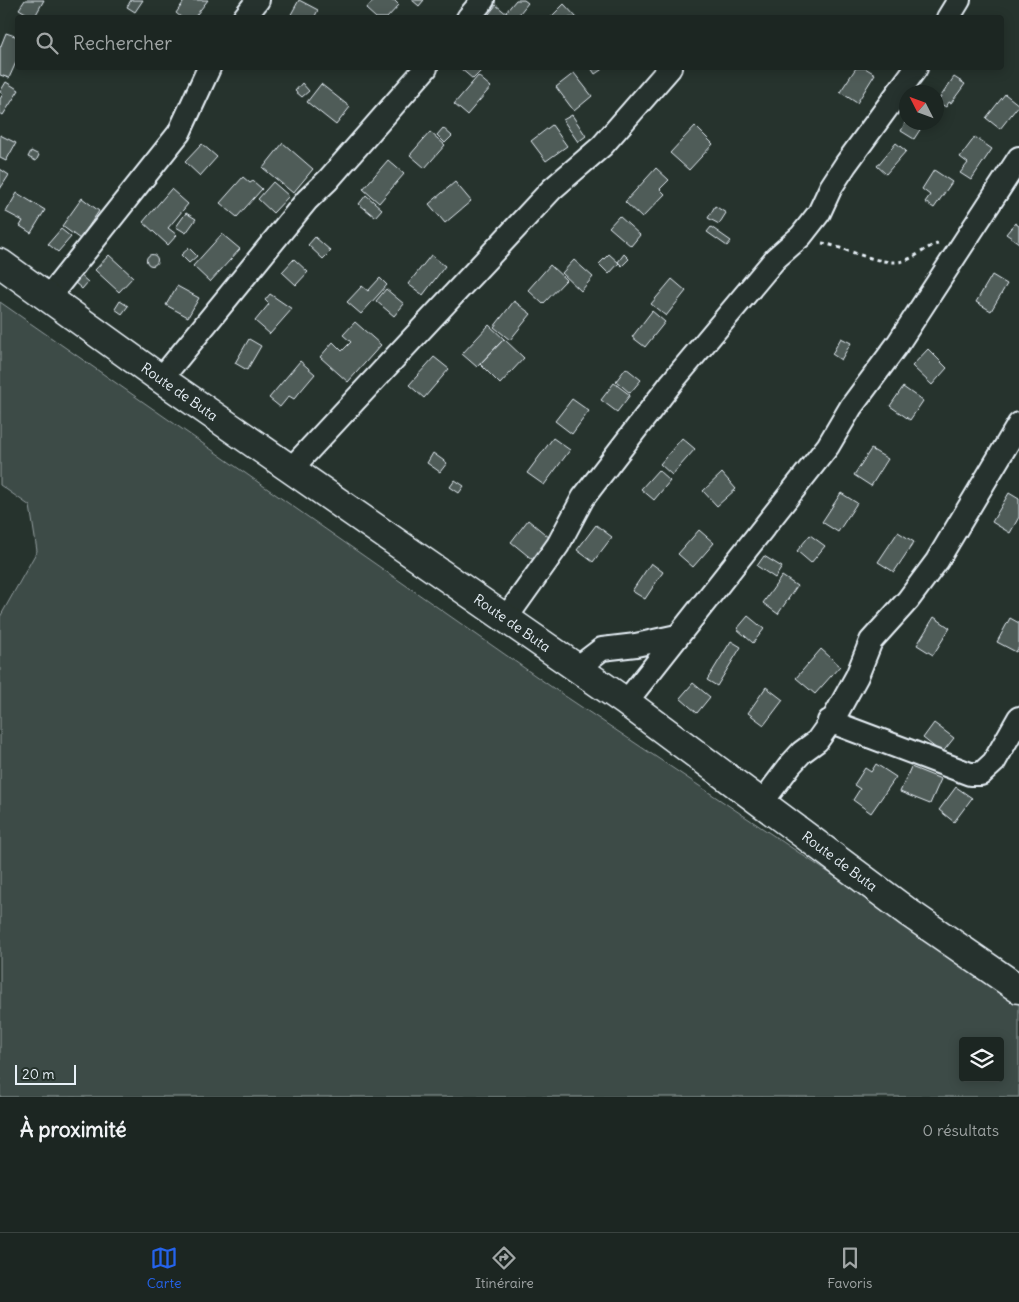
<!DOCTYPE html>
<html lang="fr">
<head>
<meta charset="utf-8">
<style>
	body { margin:0; font-family:Delius,sans-serif; background:#252e2a; color:#f1f3f6 }
	.controls { position:absolute; right:15px; bottom:15px; display:grid; overflow:hidden; border-radius:5px; box-shadow:0 2px 12px #0003 }
	.controls button { width:45px; height:45px; display:grid; place-items:center; padding:0; border:0; border-bottom:1px solid #3a4340; background:#1c2622; color:#f1f3f6; font:25px sans-serif }
	.compass { position:absolute; left:899px; top:85px; width:45px; height:45px; border-radius:50%; background:#1c2622; box-shadow:0 2px 12px #0003; rotate:312deg }
	.scale { position:absolute; left:15px; bottom:12px; width:61px; box-sizing:border-box; padding-left:5px; border:2px solid #e8f1f8; border-top:0; font-size:14px; line-height:18px; white-space:nowrap; color:#e8f1f8; -webkit-text-stroke:4px #26332d; paint-order:stroke }
	.list { margin:0; padding:0; list-style:none }
	h2 { display:flex; justify-content:space-between; align-items:center; height:65px; margin:0; padding:0 20px; font-size:21px }
	h2 small { font-size:16px; font-weight:400; color:#a0a5a5 }
	.icon { flex:none; width:28px; height:28px; fill:none; stroke:currentColor; stroke-width:2; stroke-linecap:round; stroke-linejoin:round }
	.map { position:relative; flex:none; width:1019px; height:1097px; overflow:hidden }
	.search { position:absolute; background:#1c2622; box-shadow:0 2px 12px #0003; left:15px; right:15px; top:15px; height:55px; display:flex; align-items:center; gap:12px; box-sizing:border-box; padding:0 18px; border-radius:5px; color:#a0a5a5; font-size:19px }
	.sheet { height:135px; background:#1c2622 }
	nav { display:flex; justify-content:space-around; align-items:center; box-sizing:border-box; height:70px; border-top:1px solid #3a4340; background:#1c2622; font-size:14px; color:#a0a5a5 }
	nav a { display:grid; justify-items:center; gap:2px }
	nav .on { color:#2563eb }
	.map>svg:first-child { display:block }
</style>
</head>
<body>
<div class="map">
<svg width="1019" height="1097" viewBox="0 0 1019 1097">
	<rect width="100%" height="100%" fill="#26332d"/>
	<filter id="ink" filterUnits="userSpaceOnUse"><feTurbulence type="fractalNoise" baseFrequency=".02" numOctaves="2"/><feDisplacementMap in="SourceGraphic" scale="10" xChannelSelector="R" yChannelSelector="G"/><feConvolveMatrix kernelMatrix="1 2 1 2 8 2 1 2 1" color-interpolation-filters="sRGB"/></filter>
	<g filter="url(#ink)">
		<path fill="#3e4b47" stroke="#939ea0" fill-rule="evenodd" d="M0,302L553,688L1019,1000V1097H0V617L37,551L30,506L0,485ZM963,1041H1000V1078H963Z"/>
		<path fill="#505c59" stroke="#e8f1f8" d="M25,0H44L34,18L19,9Z
			M131,0H143L135,12L127,7Z
			M185,0H208L194,18H182L176,13Z
			M299,0L318,10L314,18H289Z
			M374,0H394L399,5L387,18H376L366,9Z
			M412,0H424L419,6Z
			M516,0H524L528,3L516,18H514L506,12Z
			M564,4L577,18H550Z
			M496,5L508,15L506,18H486Z
			M6,33L18,37V58L9,78L0,75V48Z
			M460,68H479L482,70L473,79Z
			M591,68H604L595,74Z
			M856,68H865L875,74L857,103L840,92Z
			M574,73L592,96L574,111L556,87Z
			M478,76L491,87L467,115L454,104Z
			M954,77L965,84L951,103L949,102L946,107L937,102Z
			M6,82L19,90L3,115L0,113V99L3,94L0,92Z
			M302,83L309,91L302,97L295,91Z
			M321,84L350,107L336,125L307,102Z
			M1005,94L1019,105L1000,129L986,118Z
			M572,115L586,136L578,142L563,120Z
			M906,121L925,122L914,139L901,131Z
			M552,125L567,146L546,161L531,141Z
			M695,126L713,144L689,170L670,153Z
			M443,128L452,136L445,143L437,135Z
			M430,132L445,145L425,168L410,155Z
			M0,135L16,143L6,161L0,158Z
			M975,137L992,149L971,180L960,173L968,163L960,157Z
			M283,143L313,169L293,193L263,168Z
			M896,143L906,151L886,174L877,166Z
			M202,144L217,157L200,176L185,162Z
			M31,151L39,155L36,161L28,157Z
			M388,160L404,174L379,203L363,189Z
			M656,168L669,180L660,189L665,194L642,218L625,202Z
			M0,169L9,175L0,189Z
			M934,170L952,182L934,208L925,202L930,195L922,189Z
			M243,177L250,183L253,181L262,189L237,217L220,203Z
			M273,182L289,196L273,213L258,199Z
			M455,182L471,201L445,223L429,204Z
			M171,189L188,204L168,228L177,235L168,245L143,222Z
			M17,193L45,210L31,233L20,226L23,221L6,212Z
			M366,195L382,209L375,217L359,204Z
			M82,198L99,211L80,239L62,226Z
			M715,206L726,213L719,224L708,218Z
			M186,213L196,219L186,233L176,227Z
			M619,216L640,235L631,246L609,227Z
			M1015,223L1019,226V243L1006,234Z
			M711,227L731,241L727,246L707,232Z
			M61,229L71,237L58,252L48,244Z
			M222,234L240,249L210,282L193,266Z
			M315,237L331,251L323,259L308,245Z
			M189,248L197,256L189,263L181,255Z
			M609,254L619,263L609,274L599,264Z
			M624,254L629,259L622,266L618,262Z
			M146.5 260a5.5 5.5 0 1 1 11 0a5.5 5.5 0 1 1-11 0Z
			M109,255L133,277L119,292L95,270Z
			M431,255L445,266L423,295L408,284Z
			M294,259L308,272L296,285L282,272Z
			M574,260L593,277L581,291L562,273Z
			M550,265L566,280L543,304L528,290Z
			M79,274L88,282L82,289L73,281Z
			M992,275L1007,284L991,311L976,302Z
			M380,278L387,285L361,314L347,302L362,286L368,291Z
			M672,279L686,291L666,316L651,304Z
			M177,286L199,298L188,317L166,305Z
			M386,289L404,304L394,316L376,301Z
			M270,294L292,309L270,334L255,321L269,304L265,300Z
			M120,301L128,306L122,314L115,309Z
			M514,301L531,314L510,340L494,327Z
			M652,311L665,322L645,347L632,337Z
			M355,322L381,345L348,382L320,357L333,342L342,351L351,342L343,335Z
			M489,325L504,339L477,367L462,354Z
			M841,338L851,343L841,360L832,354Z
			M249,339L261,346L247,370L235,363Z
			M504,339L524,358L500,384L480,364Z
			M928,349L947,368L932,385L912,366Z
			M434,357L449,369L424,398L409,385Z
			M300,361L315,374L294,399L289,396L280,407L269,398Z
			M626,368L641,380L630,393L616,381Z
			M614,383L630,395L617,412L601,400Z
			M903,387L923,401L910,420L890,406Z
			M572,399L589,411L572,434L555,421Z
			M553,438L570,450L544,485L527,473Z
			M682,438L695,449L672,475L660,464Z
			M871,449L888,459L871,486L854,475Z
			M433,453L447,463L440,472L427,463Z
			M658,470L670,481L654,500L641,489Z
			M722,473L736,489L717,506L703,491Z
			M455,480L464,486L459,493L450,487Z
			M841,493L857,503L838,532L822,522Z
			M1009,493L1019,499V517L1010,533L992,522Z
			M528,520L550,538L533,560L511,542Z
			M596,525L612,537L593,562L577,550Z
			M699,530L714,543L693,567L678,554Z
			M898,532L914,542L894,572L878,562Z
			M810,535L825,546L811,563L797,551Z
			M764,556L782,567L775,578L757,566Z
			M651,563L663,572L645,599L632,591Z
			M782,576L797,586L778,614L763,603Z
			M748,616L764,629L753,643L737,629Z
			M934,617L950,628L933,655L917,645Z
			M1010,618L1019,623V647L1016,652L997,642Z
			M731,641L741,647L717,686L707,680Z
			M821,649L840,666L815,694L796,678Z
			M693,683L710,697L697,713L680,698Z
			M766,687L783,700L764,725L748,713Z
			M934,723L954,738L942,753L923,738Z
			M876,764L896,777L871,813L853,800L860,789L854,785L865,768L871,772Z
			M911,767L941,779L930,804L900,792Z
			M956,787L972,798L954,822L939,810Z"/>
		<g fill="none" stroke-linecap="round" stroke-linejoin="round">
			<defs>
				<path id="minor" d="M244,18L258,0
					M468,18L483,0
					M948,18L959,0
					M48,298L179,133L209,68
					M161,379L307,200L328,180L426,68
					M291,469L552,189L602,146L670,68
					M506,618L558,545L583,498L672,382L776,258L801,236L819,213L831,187L846,164L916,68
					M577,668L602,649L636,645L677,636
					M626,702L828,446L851,407L897,345L1019,158
					M829,721L970,774H981L994,762L1019,718
					M761,804L791,764L802,752L817,741L835,716L857,676L871,641L908,600L937,561L1019,424"/>
				<g id="highway">
					<path id="s1" d="M0,263L161,379L626,702L909,913L1019,989"/>
				</g>
			</defs>
			<use href="#minor" stroke="#e8f1f8" stroke-width="26"/>
			<use href="#highway" stroke="#e8f1f8" stroke-width="31"/>
			<path stroke="#e8f1f8" stroke-width="3" stroke-dasharray="4 4" stroke-linecap="butt" d="M822,243C844,247 882,267 903,261C916,258 925,247 938,244"/>
			<use href="#minor" stroke="#26332d" stroke-width="22"/>
			<use href="#highway" stroke="#26332d" stroke-width="28"/>
		</g>
	</g>
	<g text-anchor="middle" dominant-baseline="central" stroke-width="5" stroke-linejoin="round" paint-order="stroke">
		<g font-size="14" fill="#e8f1f8" stroke="#26332d">
			<text stroke="none"><textPath href="#s1" startOffset="221">Route de Buta</textPath></text>
			<text stroke="none"><textPath href="#s1" startOffset="626">Route de Buta</textPath></text>
			<text stroke="none"><textPath href="#s1" startOffset="1031">Route de Buta</textPath></text>
		</g>
	</g>
</svg>
<div class="controls">
<button><svg class="icon" aria-label="layers" viewBox="0 0 24 24"><path d="M12 4l9 5-9 5-9-5zM3 14l9 5 9-5"/></svg></button>
</div>
<svg class="compass" viewBox="-18 -18 36 36"><path d="M0-13l5 13h-10z" fill="#e53935"/><path d="M0 13l5-13h-10z" fill="#a0a5a5"/></svg>
<div class="scale">20 m</div>
<div class="search"><svg class="icon" aria-label="search" viewBox="0 0 24 24"><circle cx="10" cy="10" r="6"/><path d="M15 15l6 6"/></svg>Rechercher</div>
</div>
<section class="sheet">
<h2>À proximité<small>0 résultats</small></h2>
<ul class="list">
</ul>
</section>
<nav>
<a class="on"><svg class="icon" aria-label="map" viewBox="0 0 24 24"><path d="M3 6l6-2 6 2 6-2v14l-6 2-6-2-6 2zM9 4v14M15 6v14"/></svg>Carte</a>
<a><svg class="icon" aria-label="directions" viewBox="0 0 24 24"><path d="M12 3l9 9-9 9-9-9zM9 14v-3h6M13 9l2 2-2 2"/></svg>Itinéraire</a>
<a><svg class="icon" aria-label="saved" viewBox="0 0 24 24"><path d="M7 4h10v16l-5-4-5 4z"/></svg>Favoris</a>
</nav>
</body>
</html>
